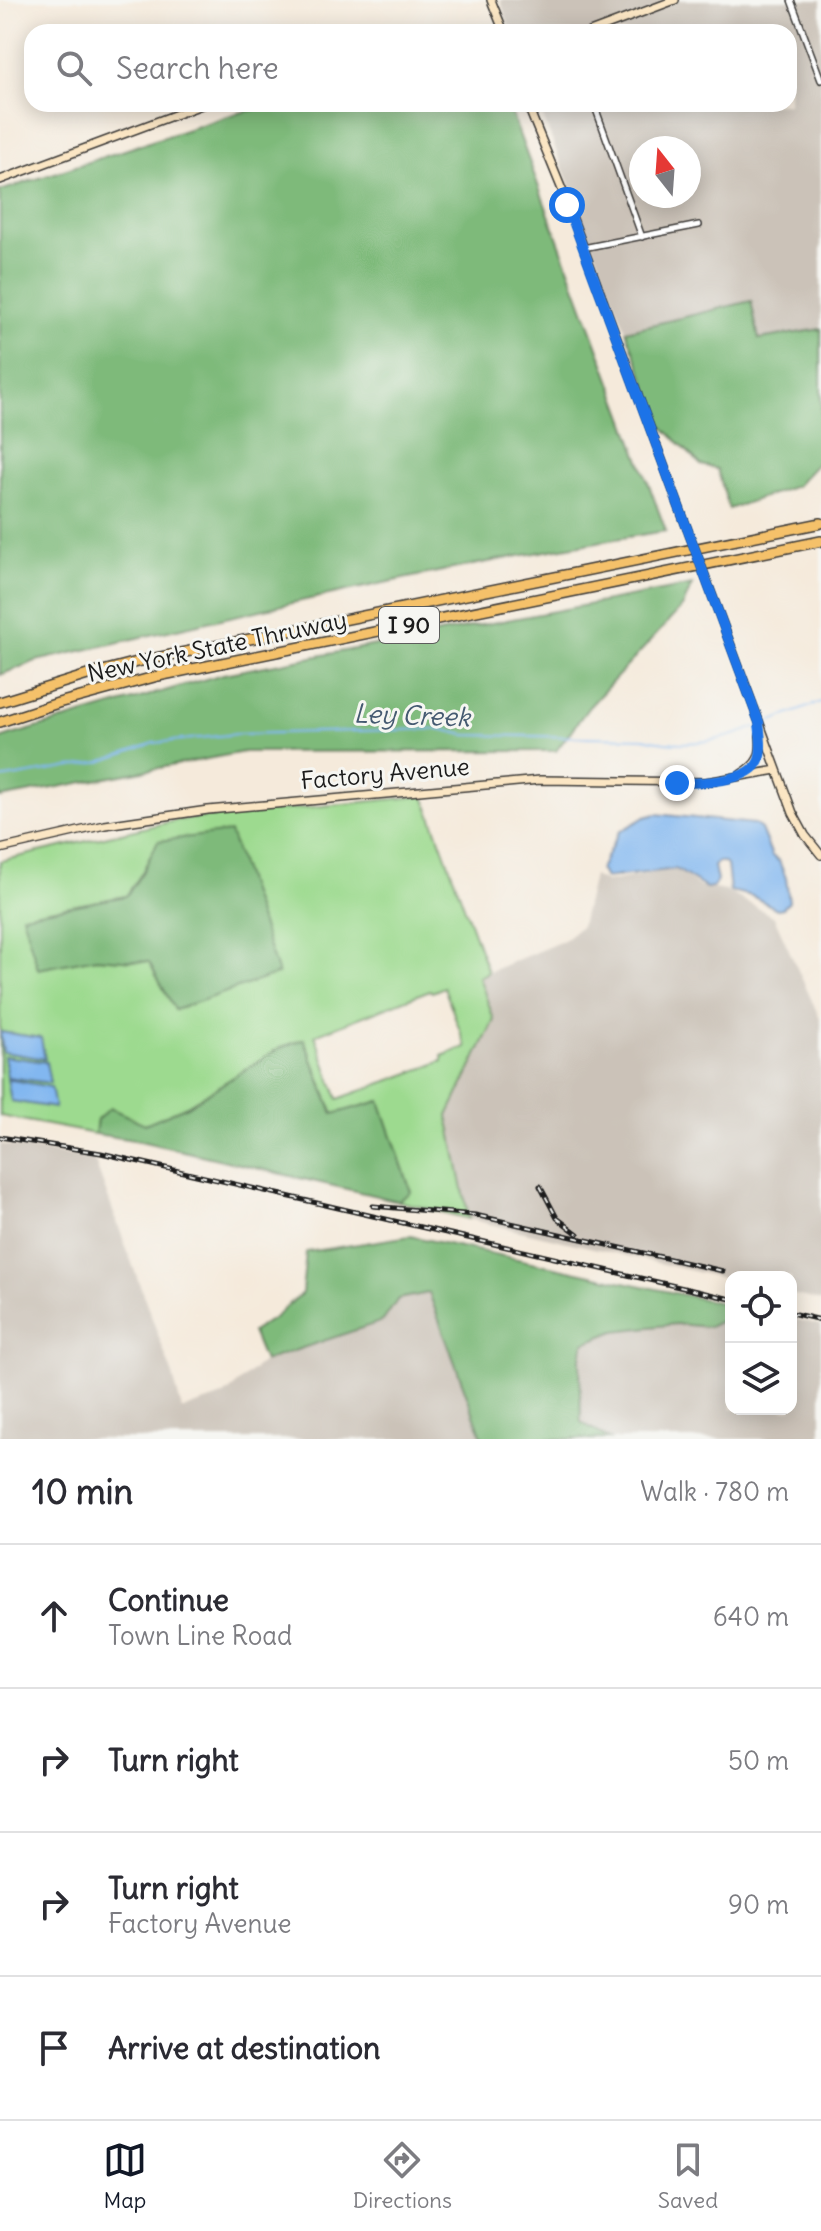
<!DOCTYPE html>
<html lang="en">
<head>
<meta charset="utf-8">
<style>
	body { margin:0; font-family:Delius,sans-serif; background:#f2f2f3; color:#2b2b33 }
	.controls { position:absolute; right:24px; bottom:24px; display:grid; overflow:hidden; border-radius:16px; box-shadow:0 4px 20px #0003 }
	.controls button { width:72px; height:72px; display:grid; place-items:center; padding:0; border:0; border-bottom:2px solid #e1e1e2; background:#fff; color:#2b2b33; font:40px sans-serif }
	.compass { position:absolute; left:629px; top:136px; width:72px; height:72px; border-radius:50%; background:#fff; box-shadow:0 4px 20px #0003; rotate:343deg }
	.stop { position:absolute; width:24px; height:24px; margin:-18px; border:6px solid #1a73e8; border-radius:50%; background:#fff }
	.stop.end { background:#1a73e8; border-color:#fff; box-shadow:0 2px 8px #0008 }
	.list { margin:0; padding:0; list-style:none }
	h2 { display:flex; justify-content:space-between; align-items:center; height:104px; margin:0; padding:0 32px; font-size:34px }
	h2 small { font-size:26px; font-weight:400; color:#7c7c81 }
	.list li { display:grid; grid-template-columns:52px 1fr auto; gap:24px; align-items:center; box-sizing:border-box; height:144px; padding:0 32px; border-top:2px solid #e1e1e2 }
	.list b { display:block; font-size:30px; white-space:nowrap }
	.list p { margin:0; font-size:26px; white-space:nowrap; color:#7c7c81 }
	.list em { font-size:26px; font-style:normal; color:#7c7c81 }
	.icon { flex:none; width:44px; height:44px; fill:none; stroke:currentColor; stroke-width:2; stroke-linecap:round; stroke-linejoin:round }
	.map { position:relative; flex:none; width:821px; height:1439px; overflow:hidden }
	.search { position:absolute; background:#fff; box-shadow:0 4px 20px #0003; left:24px; right:24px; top:24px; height:88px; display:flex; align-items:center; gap:20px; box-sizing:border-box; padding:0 28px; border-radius:24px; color:#7c7c81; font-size:30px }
	.sheet { height:680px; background:#fff }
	nav { display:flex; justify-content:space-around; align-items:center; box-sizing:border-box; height:112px; border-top:2px solid #e1e1e2; background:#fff; font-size:22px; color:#7c7c81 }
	nav a { display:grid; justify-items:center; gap:4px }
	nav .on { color:#111827 }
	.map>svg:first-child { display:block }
</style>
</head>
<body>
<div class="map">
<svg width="821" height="1439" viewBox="0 0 821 1439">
	<rect width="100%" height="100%" fill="#f6f6f2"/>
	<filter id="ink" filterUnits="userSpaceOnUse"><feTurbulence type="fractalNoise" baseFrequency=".0125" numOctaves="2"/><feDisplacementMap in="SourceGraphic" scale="16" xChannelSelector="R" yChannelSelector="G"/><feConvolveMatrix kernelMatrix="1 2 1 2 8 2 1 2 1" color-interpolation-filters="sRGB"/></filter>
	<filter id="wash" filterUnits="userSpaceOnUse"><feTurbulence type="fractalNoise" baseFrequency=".006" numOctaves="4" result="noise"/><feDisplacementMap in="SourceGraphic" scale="32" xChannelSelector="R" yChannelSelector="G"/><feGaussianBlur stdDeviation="1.8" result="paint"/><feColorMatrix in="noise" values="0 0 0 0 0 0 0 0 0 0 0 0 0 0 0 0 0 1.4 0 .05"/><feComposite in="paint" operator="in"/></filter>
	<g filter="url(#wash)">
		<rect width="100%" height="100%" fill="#f5eadb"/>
		<path fill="#cbc2b8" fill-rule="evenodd" d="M500,0H821V329L759,339L751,301L626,331L538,104H789V32H511ZM641,148H689V196H641Z
			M675,869L700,887L726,891L774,917L821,1021V1301L791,1294V1277H731V1280L469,1219L448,1116L494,1021L479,976L562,941L581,926L593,876L606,882Z
			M0,1144L94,1159L173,1376L182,1410L223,1396L264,1361L382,1321L398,1298L430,1293L483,1439H0Z
			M731,1316V1409H791V1318L821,1325V1439H609L581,1422L580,1361L584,1343L615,1331L676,1324L708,1327Z"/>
		<path fill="#9dda8f" stroke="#5c7b56" stroke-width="2" fill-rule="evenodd" d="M424,796L488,972L479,977L494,1020L448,1116L469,1219L398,1201L411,1191L380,1101L334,1114L304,1039L280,1048L187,1106L145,1124L97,1120L95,1134L0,1116V1034L3,1052L41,1038L0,1032V861L178,820ZM158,841L149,962L96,958L38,968L23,915L126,896L142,873ZM444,987L466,1047L442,1056L443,1061L338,1099L315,1035L430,990L432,992Z"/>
		<path fill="#7eba7a" stroke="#4d6b4b" stroke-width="2" d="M279,104H508L666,531C454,563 245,614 36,661L0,675V191L234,114Z
			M751,301L759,339L821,329V459L796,486L729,509L717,469L701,465L663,427L626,331Z
			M692,585L683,606L589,707L556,751L244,752L0,798V739L12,735L223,674Z
			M230,832L278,974L175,1010L149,962L96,958L38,969L22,915L126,896L142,873L158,841Z
			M304,1039L333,1114L380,1101L411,1192L398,1201L140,1141L95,1134L97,1120L110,1108L145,1124L187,1106L280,1048Z
			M410,1236L731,1305V1316L709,1327L676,1324L615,1331L584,1343L580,1361L581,1422L609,1439H483L429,1293L398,1299L383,1321L264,1361L252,1332L275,1317L302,1293L306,1252Z"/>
		<path fill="#82b7f0" stroke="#4f6a86" stroke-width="2" d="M656,814L754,824L761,829L772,856L779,861L786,878L789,902L783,908L777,909L752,896L730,891L727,865L723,862H718L714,866L717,881L713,887L706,888L676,869L605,878L600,869L619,832L645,817Z
			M0,1032L41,1038L45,1059L3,1052Z
			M4,1056L46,1062L50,1083L7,1077Z
			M7,1079L51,1087L55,1108L11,1101Z"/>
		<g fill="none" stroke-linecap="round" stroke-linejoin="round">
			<path stroke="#82b7f0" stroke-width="2" d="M762,725L821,702
				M0,779L100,762L154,743L237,734L440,729L466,735L644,738C682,748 720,742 756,727"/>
		</g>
	</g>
	<g filter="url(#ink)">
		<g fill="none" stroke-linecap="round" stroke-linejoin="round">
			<defs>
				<path id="street" d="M791,0L821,80
					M594,104L642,237
					M583,248L699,225"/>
				<path id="secondary" d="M491,0L504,32
					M590,32L675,0
					M527,104L563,192L687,528
					M0,180L204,104
					M708,584L793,813L805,835L821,855
					M741,774C758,764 762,755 760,736
					M0,849L105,825L208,810L540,780L706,782L777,770"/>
				<path id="highway" d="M0,702L91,674L141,661L821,523
					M0,722L58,703L158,676L821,541"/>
			</defs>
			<use href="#street" stroke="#3d3b39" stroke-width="8"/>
			<use href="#secondary" stroke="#3d3b39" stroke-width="10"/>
			<use href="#highway" stroke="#3d3b39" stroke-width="12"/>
			<use href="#street" stroke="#fff" stroke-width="5"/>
			<use href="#secondary" stroke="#fbe6c4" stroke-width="7"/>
			<use href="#highway" stroke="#f5c16b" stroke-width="9"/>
			<defs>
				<path id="rail" d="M0,1137L101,1153L731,1299
					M540,1186L557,1218L578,1234
					M373,1206L475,1215L723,1271
					M791,1313L821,1320"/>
			</defs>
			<use href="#rail" stroke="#1c1c1c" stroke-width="5"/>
			<use href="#rail" stroke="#f6f6f2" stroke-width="2" stroke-dasharray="6" stroke-linecap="butt"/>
			<defs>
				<path id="secondary-bridge" d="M687,528L708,584"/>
			</defs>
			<use href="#secondary-bridge" stroke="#3d3b39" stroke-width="10" stroke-linecap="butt"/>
			<use href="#secondary-bridge" stroke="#fbe6c4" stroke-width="7"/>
		</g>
	</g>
	<g fill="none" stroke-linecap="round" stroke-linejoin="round" filter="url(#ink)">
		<path stroke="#1a73e8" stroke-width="10" d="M567,205L759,722C760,734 763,748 759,760C750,783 698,783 677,783"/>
	</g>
	<g text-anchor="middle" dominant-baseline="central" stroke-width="6" stroke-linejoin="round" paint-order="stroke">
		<rect fill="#f6f6f2" stroke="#5d5d5c" stroke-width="2" x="379" y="607" width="60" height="36" rx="6"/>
		<g font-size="22" font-weight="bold" fill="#1c1c1c">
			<text x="409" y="625">I 90</text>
		</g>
		<g font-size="24" fill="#1c1c1c" stroke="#f6f6f2">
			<text transform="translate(217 646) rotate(-12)">New York State Thruway</text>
			<text transform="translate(385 773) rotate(-5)">Factory Avenue</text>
		</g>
		<g font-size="26" font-style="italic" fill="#455a71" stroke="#f6f6f2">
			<text transform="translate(412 715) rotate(2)">Ley Creek</text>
		</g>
	</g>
</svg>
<div class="controls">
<button><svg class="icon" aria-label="locate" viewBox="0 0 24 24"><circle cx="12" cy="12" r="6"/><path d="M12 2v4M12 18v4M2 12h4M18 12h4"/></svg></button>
<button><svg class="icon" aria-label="layers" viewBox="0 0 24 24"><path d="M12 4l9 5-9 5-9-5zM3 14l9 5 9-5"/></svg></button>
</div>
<svg class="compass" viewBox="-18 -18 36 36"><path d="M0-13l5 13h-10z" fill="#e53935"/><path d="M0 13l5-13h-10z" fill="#7c7c81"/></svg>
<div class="stop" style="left:567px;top:205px"></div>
<div class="stop end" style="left:677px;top:783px"></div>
<div class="search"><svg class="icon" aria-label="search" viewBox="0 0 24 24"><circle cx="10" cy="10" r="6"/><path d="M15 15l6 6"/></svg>Search here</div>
</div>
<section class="sheet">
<h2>10 min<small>Walk · 780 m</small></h2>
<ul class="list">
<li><svg class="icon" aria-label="ahead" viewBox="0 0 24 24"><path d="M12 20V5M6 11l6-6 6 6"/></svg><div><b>Continue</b><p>Town Line Road</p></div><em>640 m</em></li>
<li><svg class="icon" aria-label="right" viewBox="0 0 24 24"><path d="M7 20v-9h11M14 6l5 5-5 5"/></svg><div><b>Turn right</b></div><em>50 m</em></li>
<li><svg class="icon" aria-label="right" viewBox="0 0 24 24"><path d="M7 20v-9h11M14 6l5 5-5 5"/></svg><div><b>Turn right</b><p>Factory Avenue</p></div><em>90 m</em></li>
<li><svg class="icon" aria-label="arrive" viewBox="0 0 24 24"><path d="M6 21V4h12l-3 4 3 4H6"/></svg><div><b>Arrive at destination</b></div></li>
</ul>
</section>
<nav>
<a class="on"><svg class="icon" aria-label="map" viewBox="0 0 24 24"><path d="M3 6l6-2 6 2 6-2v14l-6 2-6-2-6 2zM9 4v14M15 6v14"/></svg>Map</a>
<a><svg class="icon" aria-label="directions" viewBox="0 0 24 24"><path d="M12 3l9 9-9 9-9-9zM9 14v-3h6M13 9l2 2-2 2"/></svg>Directions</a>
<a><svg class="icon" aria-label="saved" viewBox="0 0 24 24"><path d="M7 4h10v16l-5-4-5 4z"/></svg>Saved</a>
</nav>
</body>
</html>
